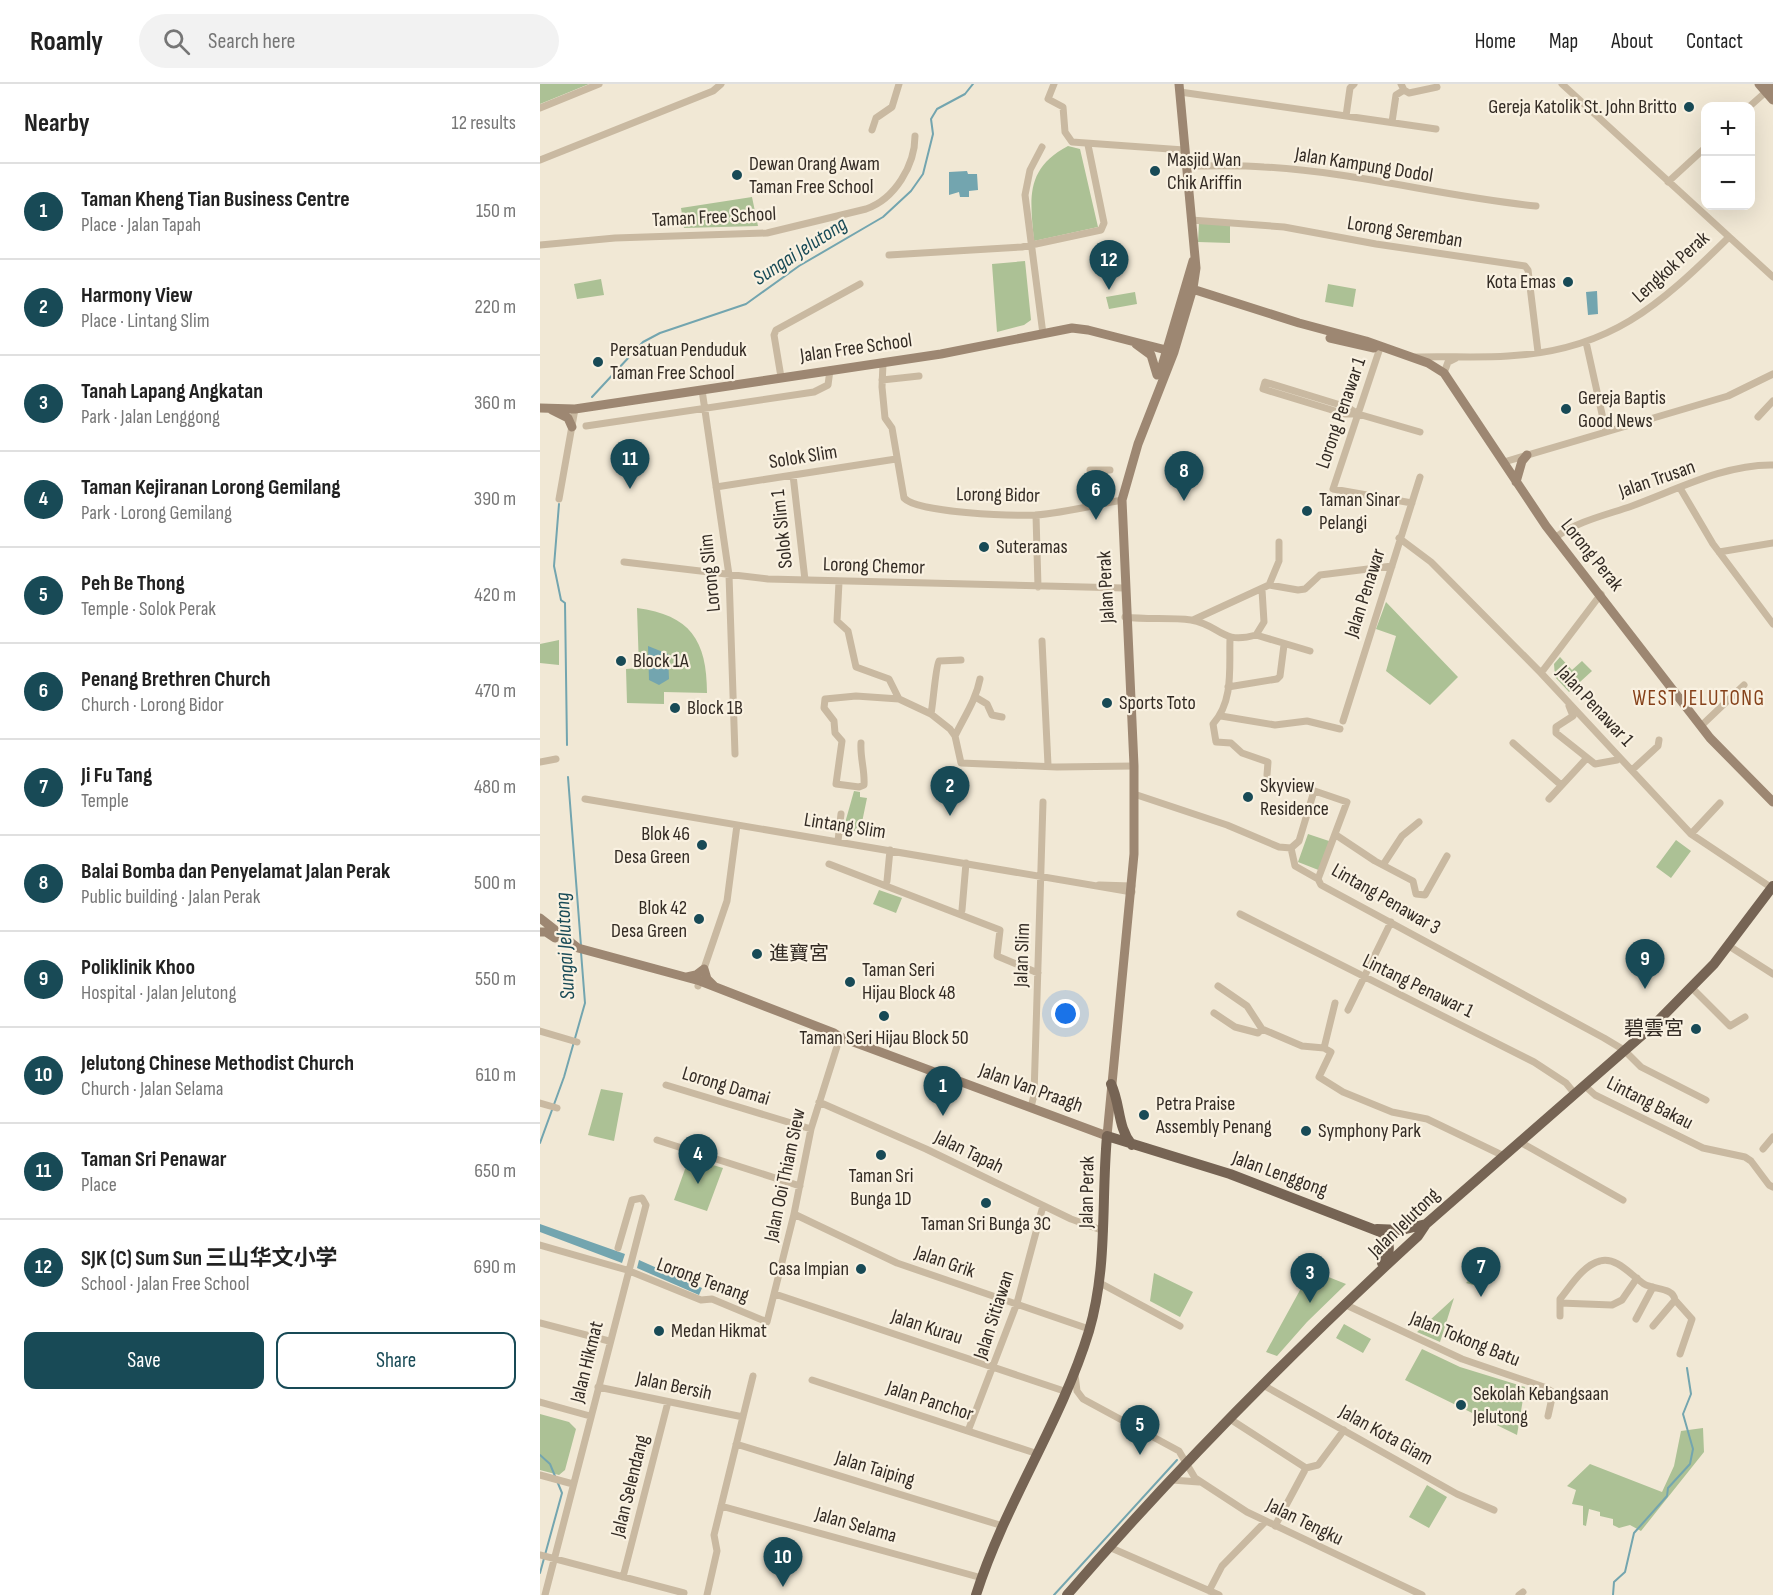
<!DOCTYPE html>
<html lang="en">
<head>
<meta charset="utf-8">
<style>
	body { margin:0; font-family:"Sofia Sans Condensed","Noto Sans SC",sans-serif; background:#f2f2f2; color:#222 }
	.controls { position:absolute; right:18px; top:18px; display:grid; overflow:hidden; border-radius:12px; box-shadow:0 6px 24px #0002 }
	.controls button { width:54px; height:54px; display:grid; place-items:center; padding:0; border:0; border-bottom:2px solid #e0e0e0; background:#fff; color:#222; font:30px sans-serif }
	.you { position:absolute; left:526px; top:930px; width:21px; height:21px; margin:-15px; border:4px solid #fff; border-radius:50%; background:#1a73e8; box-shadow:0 0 0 9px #1a73e833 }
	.badge { display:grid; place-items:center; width:39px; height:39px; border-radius:50%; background:#184a56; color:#fff; font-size:20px; font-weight:700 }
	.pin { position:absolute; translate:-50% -50px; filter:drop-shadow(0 2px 3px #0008) }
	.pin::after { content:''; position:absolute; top:32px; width:21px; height:18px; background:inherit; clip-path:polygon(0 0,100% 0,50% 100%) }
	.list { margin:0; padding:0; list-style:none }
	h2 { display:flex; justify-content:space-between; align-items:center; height:78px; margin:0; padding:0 24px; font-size:26px }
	h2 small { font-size:20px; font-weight:400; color:#767676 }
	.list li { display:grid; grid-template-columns:39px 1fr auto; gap:18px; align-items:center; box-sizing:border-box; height:96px; padding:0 24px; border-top:2px solid #e0e0e0 }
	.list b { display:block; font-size:22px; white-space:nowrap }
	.list p { margin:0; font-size:20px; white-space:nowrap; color:#767676 }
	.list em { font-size:20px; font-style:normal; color:#767676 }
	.actions { display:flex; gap:12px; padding:18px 24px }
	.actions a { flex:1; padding:14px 0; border:2px solid #184a56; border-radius:12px; text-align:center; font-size:21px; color:#184a56 }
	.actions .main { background:#184a56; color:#fff }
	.icon { flex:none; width:33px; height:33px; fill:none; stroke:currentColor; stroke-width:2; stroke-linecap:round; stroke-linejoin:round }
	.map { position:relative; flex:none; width:1233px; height:1511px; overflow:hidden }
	header { display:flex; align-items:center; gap:36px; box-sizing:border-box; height:84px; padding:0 30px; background:#fff; border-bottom:2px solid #e0e0e0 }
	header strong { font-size:28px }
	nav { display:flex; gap:33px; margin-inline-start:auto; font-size:21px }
	.search { width:420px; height:54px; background:#f2f2f2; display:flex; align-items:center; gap:15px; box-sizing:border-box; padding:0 21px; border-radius:33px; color:#767676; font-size:22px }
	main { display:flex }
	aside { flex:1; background:#fff }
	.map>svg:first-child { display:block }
</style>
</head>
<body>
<header>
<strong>Roamly</strong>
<div class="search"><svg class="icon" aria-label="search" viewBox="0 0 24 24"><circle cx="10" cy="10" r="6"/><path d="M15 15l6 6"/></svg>Search here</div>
<nav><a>Home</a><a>Map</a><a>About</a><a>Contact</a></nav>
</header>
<main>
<aside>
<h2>Nearby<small>12 results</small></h2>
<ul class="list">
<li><span class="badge">1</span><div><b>Taman Kheng Tian Business Centre</b><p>Place · Jalan Tapah</p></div><em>150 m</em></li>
<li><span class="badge">2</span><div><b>Harmony View</b><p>Place · Lintang Slim</p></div><em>220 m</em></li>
<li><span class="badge">3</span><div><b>Tanah Lapang Angkatan</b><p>Park · Jalan Lenggong</p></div><em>360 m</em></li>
<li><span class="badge">4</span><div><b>Taman Kejiranan Lorong Gemilang</b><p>Park · Lorong Gemilang</p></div><em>390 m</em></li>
<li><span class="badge">5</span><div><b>Peh Be Thong</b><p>Temple · Solok Perak</p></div><em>420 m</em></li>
<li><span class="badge">6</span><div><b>Penang Brethren Church</b><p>Church · Lorong Bidor</p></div><em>470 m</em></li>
<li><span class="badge">7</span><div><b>Ji Fu Tang</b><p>Temple</p></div><em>480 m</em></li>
<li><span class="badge">8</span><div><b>Balai Bomba dan Penyelamat Jalan Perak</b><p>Public building · Jalan Perak</p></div><em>500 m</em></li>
<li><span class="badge">9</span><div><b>Poliklinik Khoo</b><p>Hospital · Jalan Jelutong</p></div><em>550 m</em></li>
<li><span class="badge">10</span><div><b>Jelutong Chinese Methodist Church</b><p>Church · Jalan Selama</p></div><em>610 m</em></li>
<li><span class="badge">11</span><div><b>Taman Sri Penawar</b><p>Place</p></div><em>650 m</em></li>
<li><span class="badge">12</span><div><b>SJK (C) Sum Sun 三山华文小学</b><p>School · Jalan Free School</p></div><em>690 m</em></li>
</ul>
<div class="actions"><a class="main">Save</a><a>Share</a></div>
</aside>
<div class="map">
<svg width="1233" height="1511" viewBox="0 0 1233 1511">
	<rect width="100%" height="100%" fill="#f1e8d5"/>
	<path fill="#acc195" d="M0,0H49L0,20Z
		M528,62L540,65L558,143L494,157C490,114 485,85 528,62Z
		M212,113L218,142L144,144L141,124Z
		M659,139L690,140V159L658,158Z
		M485,177L491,236L484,241L457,248L452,180Z
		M61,195L64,211L37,215L34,200Z
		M788,200L816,205L813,223L785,218Z
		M595,208L597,220L569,225L566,213Z
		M846,518L918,593L890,621L846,587L856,552L836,545Z
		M97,524C150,531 167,556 167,609L124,608V620L87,619L86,585L99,584Z
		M19,556V581L0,579V560Z
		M1020,573L1032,586L1042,577L1052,587L1029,608L1015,593L1014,580Z
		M314,707L320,708V713L327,714L320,748L311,746L305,739Z
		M768,750L792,758L781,787L758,778Z
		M1136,756L1151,767L1131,794L1116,783Z
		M339,806L362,814L356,829L333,820Z
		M61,1005L83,1009L74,1057L48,1051Z
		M149,1074L183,1084L167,1127L134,1116Z
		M944,1182L948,1185L945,1204L926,1199Z
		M771,1186L806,1200L767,1238L737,1272L726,1268Z
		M614,1189L653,1208L640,1233L610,1217Z
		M914,1214L900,1258L877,1248Z
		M804,1240L831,1255L823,1269L796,1254Z
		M882,1265L920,1283L985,1303L977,1351L865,1296Z
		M0,1330L29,1338L36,1345L25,1386L19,1391L0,1386Z
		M1163,1344L1164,1368L1101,1447L1090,1441L1079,1444L1073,1441V1435L1060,1432V1428L1049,1425L1046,1442L1043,1441V1422L1032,1420L1036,1406L1027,1402L1050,1380L1122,1408L1134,1382L1141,1347Z
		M887,1401L907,1413L889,1444L869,1433Z"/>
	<path fill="#73a5af" d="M427,87L428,90H437L438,106L429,107V113H420L419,108L409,111V88Z
		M1057,207L1058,230L1048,231L1046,208Z
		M108,562L128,570L129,595L119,601L109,596Z
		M0,1140L85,1170L82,1179L0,1148Z
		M99,1176L162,1204L159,1211L97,1184Z"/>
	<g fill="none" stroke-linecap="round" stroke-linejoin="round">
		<path stroke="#73a5af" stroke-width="2" d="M52,313L103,258L120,249L206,220L259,182L343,133L371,107L383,90L393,50L391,35L397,25L425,10L433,0
			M19,420L14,482L21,516L25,519L27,661
			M28,693L41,862
			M0,1059L24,993L45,919L41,868
			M0,1371L10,1380L22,1409L0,1489
			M514,1511L637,1376
			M1073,1511L1074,1498L1085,1488L1094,1449L1127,1412L1128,1404L1150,1380L1153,1365L1143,1330L1151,1310L1147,1284"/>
		<path stroke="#c9b9a1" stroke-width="7" d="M514,0L508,15L523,23L525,48L532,58L644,66
			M861,0L864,6L869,9L897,3
			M1022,0L1233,193
			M640,8L896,45
			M1210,22L1228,6
			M0,24L59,0
			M806,32L810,4L814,0
			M852,38L856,11L864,6
			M332,46L336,34L352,23L359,0
			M502,63L490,86L485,111L503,250
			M0,76L173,7L181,0
			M647,82C672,82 699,81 724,83C816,88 905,113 996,122
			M1128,98L1166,63
			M651,136L744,143L836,160L985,182L988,186L998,268
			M0,161L75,154L227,149L326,125C355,115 375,81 375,52
			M349,171L482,163L561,146L564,139L548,61
			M1046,258L1066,348
			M840,264L793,405L872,419
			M876,273C907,272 937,274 968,272C1069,267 1119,222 1188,154
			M343,279L342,303L345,334L352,344L364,414C378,429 472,432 495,431C524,429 554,421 582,416
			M904,289L908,278L916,274
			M241,293L234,251L236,246L320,200
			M342,296L379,292
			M162,306L189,491L195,670
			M818,330L807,323L725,298L723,305L805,330H818L880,348
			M1218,333L1233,317
			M46,342L274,308L288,301L290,286
			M964,378L1188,312L1233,290
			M550,386H570
			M253,391L265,496
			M176,403L356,375
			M1140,404L1173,460L1233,540
			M19,415L35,325
			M496,431L498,503
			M1016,453C1038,437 1066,431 1092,422C1136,406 1185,380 1233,381
			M859,454L891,478L1001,589L1151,750L1232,804
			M1179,468L1233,459
			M84,478L228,495L584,504
			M299,498L297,537L308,547L316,583L349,595L359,615L391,630L410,645L415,652L421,679L517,683L594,682
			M729,501L758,506L765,505L780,491L852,482
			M585,533C607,536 630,533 651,536C681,541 680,561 716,551L724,538L722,506
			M653,536L729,501L739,477V458
			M716,551L770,567
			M690,555C689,583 694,617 673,640L676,658L691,659L702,669L728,678L727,691
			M502,557L508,681
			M1001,589L1061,510
			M688,603L737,595L740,592L744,561
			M437,614L447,620L452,631L462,633
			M1029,622L1033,632L1016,643V649L1055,680L1077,676
			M391,630C393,620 396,580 399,577L421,576
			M681,632L735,641L767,637L800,645
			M803,637L880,393
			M1161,642L1204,601
			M415,652C424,633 436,616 440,595
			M321,659C320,674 325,686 324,701L319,703L296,700L302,657L295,649L294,637L284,624L285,615L316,612L359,615
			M973,659L1021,701
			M0,678L16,675
			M1092,686L1118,662L1119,656
			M763,703L807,718L778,795
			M594,710L687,741L739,763L751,764L755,782L778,795L781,801L1064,954L1084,966L1101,983L1166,1016
			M45,715L592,808
			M1009,715L1046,675
			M1151,750L1180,719
			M796,751L835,777L873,797L876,810L885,811L907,772
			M298,757L301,730
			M751,764L759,757L774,707
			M289,780L460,846L457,872L498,889
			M843,781L862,752L879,738
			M347,797L350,766
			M559,801L592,802
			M422,826L426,779
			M700,830L994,978L1026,999L1035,1010
			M1189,862L1233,890
			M158,902L187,817L197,741
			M678,902L707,922L722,945
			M1152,904L1190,942L1205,933
			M795,919L784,964L791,968L779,993L803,1008L852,1028L887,1035L964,1072
			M808,926L851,838
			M674,929L695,943L718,949L722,945L762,962L784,964
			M0,947L37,958
			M126,1001L271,1045
			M1045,1002L1055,1011L1163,1064L1205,1073L1211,1077L1229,1101L1233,1103
			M279,1018L386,1065L531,1135L564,1147
			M0,1019L17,1024
			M491,1023L494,1011L503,718
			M117,1056L260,1102
			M980,1058L1083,1116
			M1223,1065L1233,1053
			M254,1130L357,1179L549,1245
			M0,1161L87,1186L161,1216L172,1215L227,1238L254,1130L271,1045L300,953
			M1097,1194L1082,1216L1072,1221L1020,1219V1215C1030,1203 1043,1181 1060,1177C1076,1172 1092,1192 1104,1200C1114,1206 1133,1203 1135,1216L1113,1242
			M560,1199L640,1242
			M235,1210L527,1308
			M1135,1216L1152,1235L1140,1270
			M1020,1219V1232
			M804,1220L922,1275L1004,1303L1011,1307L1012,1314L1008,1332
			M1096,1235L1113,1203
			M0,1239L69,1257
			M535,1291L537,1307L543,1315L639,1367L655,1394L707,1428L882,1511
			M272,1296L498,1370
			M723,1301L917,1410L954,1426
			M58,1303L203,1333
			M0,1318L50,1332
			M690,1335L766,1384L778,1381L804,1346
			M428,1347L477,1219L503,1122
			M196,1360L463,1442
			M0,1391L33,1400
			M632,1396L659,1398
			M181,1422L442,1494
			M735,1442L766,1384
			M569,1463L679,1511
			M0,1471L144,1509
			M83,1493L128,1318
			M669,1507L682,1482L725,1438
			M5,1511L106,1121L102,1114L92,1116L78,1164
			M167,1511L177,1467L174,1451L213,1292
			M979,1511L983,1508"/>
		<path stroke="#9d8772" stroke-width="9" d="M1219,0L1233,16
			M1228,0L1233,5
			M646,203L759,239L826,257L888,279L904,289L1006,442L1170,654L1233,718
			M790,254L834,264
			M596,260L611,271L617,291
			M623,293L622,282L653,177
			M0,324L35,325L401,270L532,244L548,246L634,268
			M12,326L28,334L32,343
			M976,398L982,377L987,371
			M0,834L38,864L160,897L294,949L300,953L567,1052L594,770V682L582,416L598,360L634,268L653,204L656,184L639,0
			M0,848H6L15,854
			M147,893L156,891L164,885L167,895L174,902"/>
		<path stroke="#766454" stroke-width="10" d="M571,1000C581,1021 577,1043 592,1061
			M837,1145L862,1146L886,1140
			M436,1511C465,1419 521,1339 549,1247C568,1182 561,1118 567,1052L690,1090L843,1149C851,1159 851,1170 842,1179
			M527,1511C637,1384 755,1265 878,1152L886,1140L1116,939L1174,880L1233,802"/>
	</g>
	<g fill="#184a56" stroke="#f9f1e1" stroke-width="2">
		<circle cx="1149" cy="23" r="6"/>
		<circle cx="615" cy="87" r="6"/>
		<circle cx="197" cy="91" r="6"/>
		<circle cx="1028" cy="198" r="6"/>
		<circle cx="58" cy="278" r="6"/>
		<circle cx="1026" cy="325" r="6"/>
		<circle cx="767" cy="427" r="6"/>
		<circle cx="444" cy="463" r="6"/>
		<circle cx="81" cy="577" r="6"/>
		<circle cx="567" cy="619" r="6"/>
		<circle cx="135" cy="624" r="6"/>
		<circle cx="708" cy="713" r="6"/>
		<circle cx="162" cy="761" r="6"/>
		<circle cx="159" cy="835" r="6"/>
		<circle cx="217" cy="870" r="6"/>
		<circle cx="310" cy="898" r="6"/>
		<circle cx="344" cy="932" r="6"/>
		<circle cx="1156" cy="945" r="6"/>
		<circle cx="604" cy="1031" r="6"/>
		<circle cx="766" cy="1047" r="6"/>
		<circle cx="341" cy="1071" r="6"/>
		<circle cx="446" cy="1119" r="6"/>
		<circle cx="321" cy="1185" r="6"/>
		<circle cx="119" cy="1247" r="6"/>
		<circle cx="921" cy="1321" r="6"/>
	</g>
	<g text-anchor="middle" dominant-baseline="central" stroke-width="4.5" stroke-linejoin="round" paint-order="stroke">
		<g font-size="20" fill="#332b24" stroke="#f9f1e1" text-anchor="start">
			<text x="1137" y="23" text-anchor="end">Gereja Katolik St. John Britto</text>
			<text x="627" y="76">Masjid Wan<tspan x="627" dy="23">Chik Ariffin</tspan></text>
			<text x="209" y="80">Dewan Orang Awam<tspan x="209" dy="23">Taman Free School</tspan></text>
			<text x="1016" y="198" text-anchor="end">Kota Emas</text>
			<text x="70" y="266">Persatuan Penduduk<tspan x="70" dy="23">Taman Free School</tspan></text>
			<text x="1038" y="314">Gereja Baptis<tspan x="1038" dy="23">Good News</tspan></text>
			<text x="779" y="416">Taman Sinar<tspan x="779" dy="23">Pelangi</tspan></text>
			<text x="456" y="463">Suteramas</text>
			<text x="93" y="577">Block 1A</text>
			<text x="579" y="619">Sports Toto</text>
			<text x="147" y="624">Block 1B</text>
			<text x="720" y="702">Skyview<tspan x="720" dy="23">Residence</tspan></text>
			<text x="150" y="750" text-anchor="end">Blok 46<tspan x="150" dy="23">Desa Green</tspan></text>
			<text x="147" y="824" text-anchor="end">Blok 42<tspan x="147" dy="23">Desa Green</tspan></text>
			<text x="229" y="870">進寶宮</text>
			<text x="322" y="886">Taman Seri<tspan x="322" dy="23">Hijau Block 48</tspan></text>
			<text x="1144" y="945" text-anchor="end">碧雲宮</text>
			<text x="344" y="954" text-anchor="middle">Taman Seri Hijau Block 50</text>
			<text x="616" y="1020">Petra Praise<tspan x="616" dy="23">Assembly Penang</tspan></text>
			<text x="778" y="1047">Symphony Park</text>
			<text x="341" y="1092" text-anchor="middle">Taman Sri<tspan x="341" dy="23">Bunga 1D</tspan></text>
			<text x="446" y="1140" text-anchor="middle">Taman Sri Bunga 3C</text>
			<text x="309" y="1185" text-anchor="end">Casa Impian</text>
			<text x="131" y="1247">Medan Hikmat</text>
			<text x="933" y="1310">Sekolah Kebangsaan<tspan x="933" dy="23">Jelutong</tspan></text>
		</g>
		<g font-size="20" fill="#332b24" stroke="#f9f1e1">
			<text transform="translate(824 81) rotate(9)">Jalan Kampung Dodol</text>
			<text transform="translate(174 133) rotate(-3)">Taman Free School</text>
			<text transform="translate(865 148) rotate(9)">Lorong Seremban</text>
			<text transform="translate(1131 183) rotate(-42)">Lengkok Perak</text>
			<text transform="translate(316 264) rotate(-8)">Jalan Free School</text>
			<text transform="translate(801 329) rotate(-71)">Lorong Penawar 1</text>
			<text transform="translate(263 373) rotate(-9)">Solok Slim</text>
			<text transform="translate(1117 395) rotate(-19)">Jalan Trusan</text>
			<text transform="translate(458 411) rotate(1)">Lorong Bidor</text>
			<text transform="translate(242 445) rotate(-96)">Solok Slim 1</text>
			<text transform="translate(1052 471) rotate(51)">Lorong Perak</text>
			<text transform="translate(334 482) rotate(2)">Lorong Chemor</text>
			<text transform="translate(170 489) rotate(-96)">Lorong Slim</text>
			<text transform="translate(566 503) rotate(-93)">Jalan Perak</text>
			<text transform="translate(825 509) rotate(-72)">Jalan Penawar</text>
			<text transform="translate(1055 622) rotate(47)">Jalan Penawar 1</text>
			<text transform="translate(305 742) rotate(9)">Lintang Slim</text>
			<text transform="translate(846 815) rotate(30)">Lintang Penawar 3</text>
			<text transform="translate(482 871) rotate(-88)">Jalan Slim</text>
			<text transform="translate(878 902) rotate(26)">Lintang Penawar 1</text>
			<text transform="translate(186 1002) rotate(17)">Lorong Damai</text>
			<text transform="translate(491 1004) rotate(20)">Jalan Van Praagh</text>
			<text transform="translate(1110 1019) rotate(27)">Lintang Bakau</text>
			<text transform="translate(429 1068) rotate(26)">Jalan Tapah</text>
			<text transform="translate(740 1090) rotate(20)">Jalan Lenggong</text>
			<text transform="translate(245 1091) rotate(-78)">Jalan Ooi Thiam Siew</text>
			<text transform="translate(547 1108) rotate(-89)">Jalan Perak</text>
			<text transform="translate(864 1139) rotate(-44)">Jalan Jelutong</text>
			<text transform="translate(405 1178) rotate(19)">Jalan Grik</text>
			<text transform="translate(163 1196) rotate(20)">Lorong Tenang</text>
			<text transform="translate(454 1231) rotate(-72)">Jalan Sitiawan</text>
			<text transform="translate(387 1243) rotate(18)">Jalan Kurau</text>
			<text transform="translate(925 1255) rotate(22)">Jalan Tokong Batu</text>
			<text transform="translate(47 1278) rotate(-76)">Jalan Hikmat</text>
			<text transform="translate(134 1302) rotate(12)">Jalan Bersih</text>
			<text transform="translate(390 1317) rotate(18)">Jalan Panchor</text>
			<text transform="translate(846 1351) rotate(29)">Jalan Kota Giam</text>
			<text transform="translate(335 1385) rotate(17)">Jalan Taiping</text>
			<text transform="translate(90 1402) rotate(-76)">Jalan Selendang</text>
			<text transform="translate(765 1438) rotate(26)">Jalan Tengku</text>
			<text transform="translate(316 1441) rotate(16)">Jalan Selama</text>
		</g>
		<g font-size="21" font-style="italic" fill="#184a56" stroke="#f9f1e1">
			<text transform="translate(260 167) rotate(-33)">Sungai Jelutong</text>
			<text transform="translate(25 862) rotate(-93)">Sungai Jelutong</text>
		</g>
		<g font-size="21" letter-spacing="1.5" fill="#85411a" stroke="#f9f1e1">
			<text x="1159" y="614">WEST JELUTONG</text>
		</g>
	</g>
</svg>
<div class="controls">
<button>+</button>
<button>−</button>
</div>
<div class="you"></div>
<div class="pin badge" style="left:403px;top:1032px">1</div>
<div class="pin badge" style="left:410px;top:732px">2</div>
<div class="pin badge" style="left:770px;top:1219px">3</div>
<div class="pin badge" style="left:158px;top:1100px">4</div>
<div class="pin badge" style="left:600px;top:1371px">5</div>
<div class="pin badge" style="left:556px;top:436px">6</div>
<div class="pin badge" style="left:941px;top:1213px">7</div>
<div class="pin badge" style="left:644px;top:417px">8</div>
<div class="pin badge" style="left:1105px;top:905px">9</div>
<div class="pin badge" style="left:243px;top:1503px">10</div>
<div class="pin badge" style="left:90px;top:405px">11</div>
<div class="pin badge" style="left:569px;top:206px">12</div>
</div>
</main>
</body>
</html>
